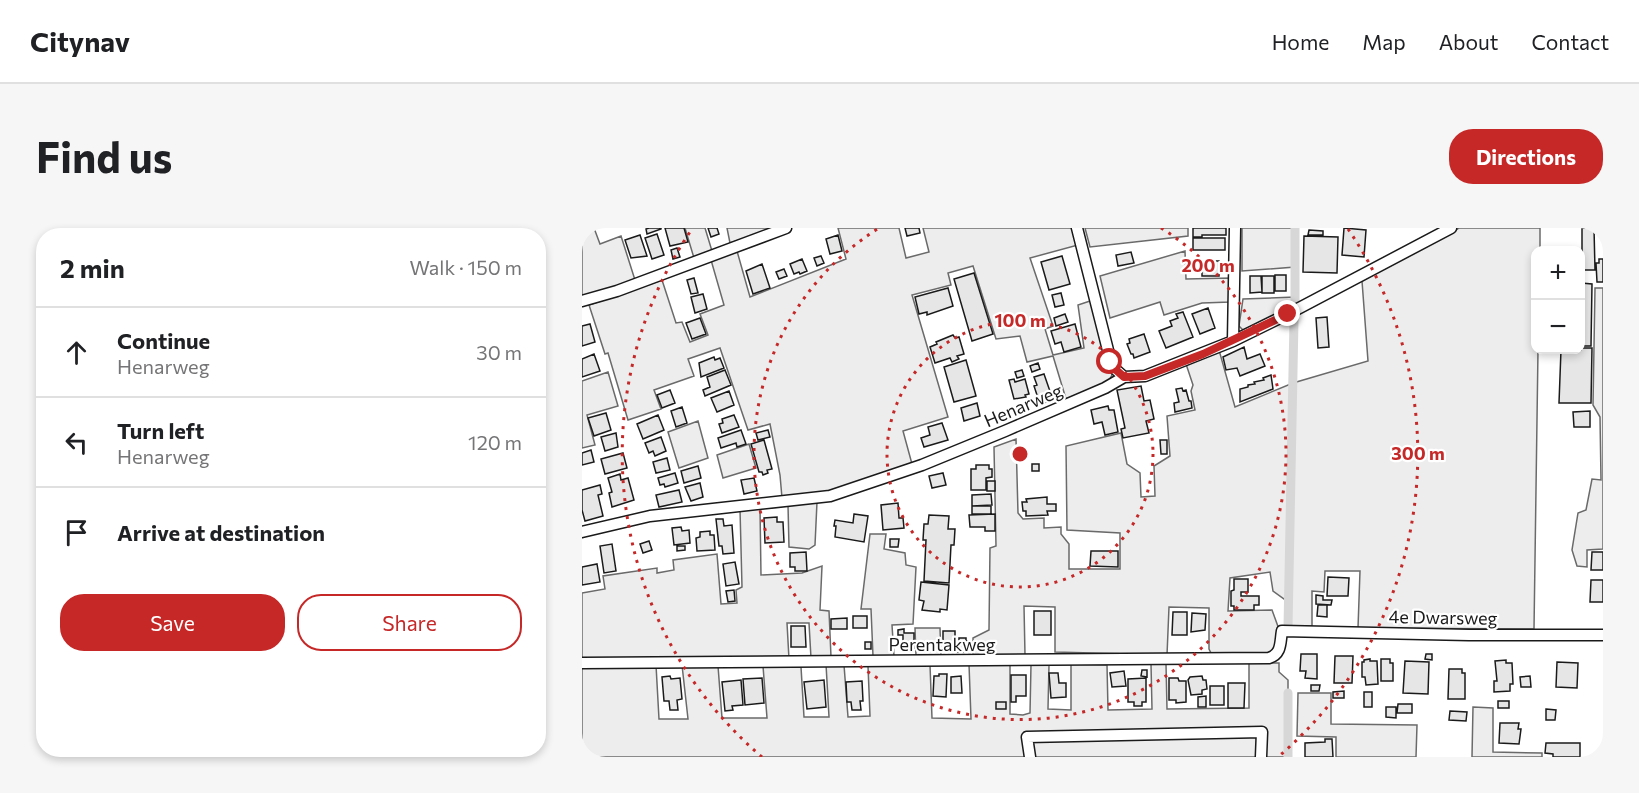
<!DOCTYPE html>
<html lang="en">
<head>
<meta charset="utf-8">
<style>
	body { margin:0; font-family:Commissioner,sans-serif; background:#f6f6f6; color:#202124 }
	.controls { position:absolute; right:18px; top:18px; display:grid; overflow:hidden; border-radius:12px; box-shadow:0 3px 9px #0003 }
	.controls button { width:54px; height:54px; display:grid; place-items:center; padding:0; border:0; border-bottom:2px solid #e0e0e0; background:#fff; color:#202124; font:30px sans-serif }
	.stop { position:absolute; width:18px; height:18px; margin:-14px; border:4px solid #c62828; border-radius:50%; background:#fff }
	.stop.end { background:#c62828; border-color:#fff; box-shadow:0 2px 6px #0008 }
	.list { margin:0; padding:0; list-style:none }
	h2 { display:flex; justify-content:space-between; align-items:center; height:78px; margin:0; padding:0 24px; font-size:26px }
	h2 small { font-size:20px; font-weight:400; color:#757577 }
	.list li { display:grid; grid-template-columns:39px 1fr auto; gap:18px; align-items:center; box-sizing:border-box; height:90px; padding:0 24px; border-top:2px solid #e0e0e0 }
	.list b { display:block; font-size:22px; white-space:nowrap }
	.list p { margin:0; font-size:20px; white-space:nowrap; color:#757577 }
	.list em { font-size:20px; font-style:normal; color:#757577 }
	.actions { display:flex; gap:12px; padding:18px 24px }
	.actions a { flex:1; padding:14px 0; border:2px solid #c62828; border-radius:24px; text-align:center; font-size:21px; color:#c62828 }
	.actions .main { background:#c62828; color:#fff }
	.icon { flex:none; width:33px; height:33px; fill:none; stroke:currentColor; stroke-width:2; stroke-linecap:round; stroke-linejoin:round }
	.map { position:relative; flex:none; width:1021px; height:529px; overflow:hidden; border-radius:24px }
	header { display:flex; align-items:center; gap:36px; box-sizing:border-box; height:84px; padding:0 30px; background:#fff; border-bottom:2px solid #e0e0e0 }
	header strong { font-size:28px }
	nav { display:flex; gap:33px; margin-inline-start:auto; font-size:21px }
	.intro { display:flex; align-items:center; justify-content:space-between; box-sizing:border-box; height:144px; padding:0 36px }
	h1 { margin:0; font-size:42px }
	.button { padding:15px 27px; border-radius:24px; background:#c62828; color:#fff; font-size:21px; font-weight:700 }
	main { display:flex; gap:36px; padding:0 36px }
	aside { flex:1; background:#fff; border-radius:24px; box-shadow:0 3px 9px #0003 }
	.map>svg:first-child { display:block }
</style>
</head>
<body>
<header>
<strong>Citynav</strong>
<nav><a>Home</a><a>Map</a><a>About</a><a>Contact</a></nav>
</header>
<div class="intro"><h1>Find us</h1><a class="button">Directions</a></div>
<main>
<aside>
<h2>2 min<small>Walk · 150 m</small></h2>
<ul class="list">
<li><svg class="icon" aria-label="ahead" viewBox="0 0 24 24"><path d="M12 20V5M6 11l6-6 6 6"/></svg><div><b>Continue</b><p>Henarweg</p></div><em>30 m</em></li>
<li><svg class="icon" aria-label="left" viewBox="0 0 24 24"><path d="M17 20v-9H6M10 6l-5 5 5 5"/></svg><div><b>Turn left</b><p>Henarweg</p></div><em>120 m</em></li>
<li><svg class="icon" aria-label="arrive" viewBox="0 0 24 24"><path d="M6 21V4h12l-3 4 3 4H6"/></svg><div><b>Arrive at destination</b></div></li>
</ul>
<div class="actions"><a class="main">Save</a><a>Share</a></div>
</aside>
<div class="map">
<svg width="1021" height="529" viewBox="0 0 1021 529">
	<rect width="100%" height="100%" fill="#fff"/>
	<path fill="#ededed" stroke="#6a6a6a" stroke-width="1.5" d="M0,0H12L18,16L39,8L53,52L0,70Z
		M103,0H123L130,23L112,30Z
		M145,0H194L148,15Z
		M256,0H317L324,30L347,24L341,0H492L496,17L448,30L471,98L463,101L471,127L502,120L496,77L511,72L530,147L526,154L484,171L471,128L445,134L438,108L414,111L391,38L366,45L369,57L330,67L366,189L321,203L330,236L249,267L200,270L198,247L188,196L166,202L138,120L106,131L112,148L72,162L79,181L46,192L26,125L23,126L7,77L80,52L94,95L100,94L108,114L126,107L118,86L142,77L129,32L155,23L168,69L264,31Z
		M503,0H606V8L508,19Z
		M660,0H713V39L660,43Z
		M877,0H958V22H954V122H956L952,401L776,400L778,343H743L742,364L730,363V398L706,399V374L691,363L688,344L648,350L646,383L690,382L698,404L689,427H630L627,421V380L587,379L585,427L473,424V379L442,378L443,427H391V410L407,402L408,320L414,318L412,219L434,211L436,285L441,291L462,290V300L479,299V306L487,316V341H538V305L485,302L484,218L539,205L545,236L558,245L559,269L573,268L572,238L588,228L585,188L613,182L609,163L611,157L604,136L637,122L653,179L711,155L786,133L780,53Z
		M603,23L604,51L649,50L648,74L620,75L582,87L578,74L528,90L518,48Z
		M1013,60H1021V321L1005,322V339L995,338L990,322L996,285L1004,282L1010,251L1019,252L1018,189L1011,177Z
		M713,69V79L661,102L657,98L661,71Z
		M26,144L36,178L5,187L13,217L0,220V153Z
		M116,193L126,230L97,240L86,204Z
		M167,216L174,240L141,250L135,227Z
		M235,274L233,317L227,321L207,319L206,277Z
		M178,280L179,347L220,345L240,338L238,382L247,383L249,429L229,430L227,395H205L207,431H0V365L23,361L21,348L75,340V345L92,342L91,332L135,326L139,376L155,375L154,362L160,359L158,281Z
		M288,306H304L302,321L323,325L324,337L334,339L331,396L310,397L312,428H291L289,381H279Z
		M333,400H358L359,428H334Z
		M667,435H697V444L706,452V529H682V502L443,505L445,529H0V439L74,437L77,491H106L100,437L136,438L140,490H185L181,438L219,439L222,489H247L244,436L262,437L266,489L288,488L286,438L348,437L350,490L389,491L387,436H428V486L441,487L448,485L449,437H467L466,481L489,482V436L525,437L526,482L570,481L569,436H584L585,481L667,480Z
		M716,465H749V496L835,497L834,529H754V509L715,508Z
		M891,479L911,480V524L960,525V529H890Z
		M677,507V529H450L449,512Z"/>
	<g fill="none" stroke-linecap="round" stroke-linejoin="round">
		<path stroke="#d7d7d7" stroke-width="9" d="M713,0V74
			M706,399L712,92
			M706,465V529"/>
	</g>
	<path fill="#e6e6e6" stroke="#1a1a1a" stroke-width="1.5" d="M67,0H79V1L65,6L64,1Z
		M83,0H102L106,14L88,18Z
		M126,0H135L137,6L129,9Z
		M323,0H337L338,5L325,8Z
		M611,0H644V7H620V9H611Z
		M762,0L784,2L782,29L760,27Z
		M1000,0H1012L1013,42H1000Z
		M727,2L741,3V7H726Z
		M75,6L82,27L70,31L63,10Z
		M58,7L65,28L49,30L43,12Z
		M256,7L260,23L248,26L244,11Z
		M722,8L756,9L755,45L721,44Z
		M611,10H643V22H611Z
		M95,20L98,29L91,31L89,22Z
		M549,24L552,35L536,38L534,27Z
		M239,28L242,35L235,38L232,30Z
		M480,28L488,56L467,62L459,34Z
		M220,31L225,43L218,46L217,44L212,46L208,36Z
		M1017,31H1021V54H1015L1014,35H1017Z
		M620,33H637V48H620Z
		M180,36L188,60L171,66L164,43Z
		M202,41L205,48L197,51L194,44Z
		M392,45L411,106L390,113L372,51Z
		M693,47H704V63H693Z
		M668,48H679L680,64L668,65Z
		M680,48H692V65H680Z
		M112,50L116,65L109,66L105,52Z
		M999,55L1010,56L1009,118H999Z
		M366,60L371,78L345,87V84L337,86L333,69Z
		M479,65L482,77L473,79L470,67Z
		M121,66L125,81L113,85L109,69Z
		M626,80L633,100L618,106L610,86Z
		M601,84L611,109L584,120L577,103L590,98L588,93L596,90L594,86Z
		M483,86L486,94L474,98L472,90Z
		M745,89L747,119L736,120L734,90Z
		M118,90L124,106L110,111L104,95Z
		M8,96L13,114L0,118V98Z
		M493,96L499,119L482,124L479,114L473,116L469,103Z
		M562,106L568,124L552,130L551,126H549L545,116L548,115L547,111Z
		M371,107L373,110L377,109L382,126L375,128L377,131L370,134L368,130L353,135L348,119L355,116L354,114Z
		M662,119L665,131L678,126L683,138L658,148L655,140L644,142L641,129Z
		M999,120H1010L1009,175H977L979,122H999Z
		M12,126L18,143L0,149V131Z
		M132,129L133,132L138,130L142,140L119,149L117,135Z
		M384,132L394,168L372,174L362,139Z
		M456,135L458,141L450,144L448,138Z
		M143,142L149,157L123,168L121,162L128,159L125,149Z
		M440,142L442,148L435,150L433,144Z
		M462,146L471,172L458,176L452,158L455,157L452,149Z
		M689,147L691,161L658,174V161L666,159V157L673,156L672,154L682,152L681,150Z
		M432,151L433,154L443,151L447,166L443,167L444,169L432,171L427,152Z
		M559,158L562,173L568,172L572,191L564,193L567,205L541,210L539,201L543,200L535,162Z
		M600,160L601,163L604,162L607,173H609L610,180L593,184L592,175L597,174L594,161Z
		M88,162L93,175L80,180L75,167Z
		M147,163L152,177L135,184L129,170Z
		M395,175L398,188L382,193L379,180Z
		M526,178L527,182H532L536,204L523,207L520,194L512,196L509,182Z
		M100,179L105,195L94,199L89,183Z
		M1008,183V199H992L991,184Z
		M24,185L29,202L12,208L6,190Z
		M76,187L82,202L61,211L55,196Z
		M152,187L157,199L140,205L137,196L141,195L140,191Z
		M360,195L366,212L342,219L339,210L348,207L346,199Z
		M159,202L164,216L155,219L154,215L139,220L136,210Z
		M186,202L188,209L176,212L174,205Z
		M34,205L36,219L23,223L19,209Z
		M79,209L84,223L73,228L71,223L67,225L63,215Z
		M182,212L190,241L185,242L186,245L181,247L180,244H177L169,216Z
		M578,212H585V226H579Z
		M9,222L12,234L0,237V225Z
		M41,225L45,240L23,246L19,231Z
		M85,230L88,242L74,245L71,234Z
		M450,236H457V243H450Z
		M394,237H407V241H410V249L404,250V262H389V241H394Z
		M116,238L119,250L102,255L99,243Z
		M93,245L96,255L83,259L82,256L78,257L76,250Z
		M361,245L364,257L350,260L347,248Z
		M38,246L39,252L46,250L52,272L30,279L27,265L30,264L26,250Z
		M172,250L175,263L162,266L159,252Z
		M405,253H413V263H405Z
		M118,255L121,269L109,273L103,259Z
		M18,257L20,266L16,267L21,288L3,293L0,282V262Z
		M97,262L100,274L77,279L74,267Z
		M409,266L410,277L390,278V267Z
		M465,269V276H474V283H465L466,287L444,288V283H441L440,274H445L444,271Z
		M316,275L317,290H321L322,300L301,302L299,277Z
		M390,278H409V286H390Z
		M272,286L286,288L282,314L253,309L254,298H252L253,292L271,295Z
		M413,286V303H403V299H388L387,287Z
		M347,287L367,288L366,301H373L372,317H369L367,355L342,353L344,312H341L342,296H346Z
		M195,289V294H201L202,314L183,315L182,290Z
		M134,291H141L142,298L150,297L152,325L141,326L140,318H137Z
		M99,299L100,303L107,302L108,315L92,317L90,300Z
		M128,303V307H132L133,322L115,323L114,310L118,309V304Z
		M308,311H317L316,319H308Z
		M67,313L70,322L61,325L58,316Z
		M30,316L34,343L22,345L18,318Z
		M95,318H103V322L95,323Z
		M509,323H536V339L508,338Z
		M224,324L225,343H213V339H208V325Z
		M1010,324H1021V342H1009Z
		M153,334L157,356L144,358L141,336Z
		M15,336L18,354L0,357V339Z
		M746,349L767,350L766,368H745Z
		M652,351H666V364H659V368H677V377H672V382H652V378H649V363L652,362Z
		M1009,352H1021V374H1008Z
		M339,354L367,357L365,382L358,381V384L340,382L342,373L337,372Z
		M152,362L153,373L146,374L144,363Z
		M734,367L741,368V372H750L749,377L734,376Z
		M736,377H745V389L735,388Z
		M452,383H469V407H452Z
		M591,384H605V407H590Z
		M610,385L624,386L623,402L609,404Z
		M271,388H285V400H271Z
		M265,390V401H249V391Z
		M209,398H223L224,419H209Z
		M322,401V405H332V420H321V407H316V402Z
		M361,403H373V416H361Z
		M377,410H384V413H386V424H374V414H377Z
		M283,414H289V421H283Z
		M719,426H735V451L723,450L724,443H718Z
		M844,426H850V432L843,431Z
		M753,428H771L770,455H752Z
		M788,431V433H795L796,456L784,457L783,449H780V434H782V432Z
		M799,431H808V435H811V453H799Z
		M924,432V435H930L931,456H928V463L912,464V453H915L913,433Z
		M823,433L847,434L846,466L821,465Z
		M975,434L996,435L995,460L974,459Z
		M867,441H880V445H883V471H866Z
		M560,442H565V449L559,448Z
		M542,443L544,458L530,459L528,445Z
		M467,445H476L477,455H484V469L469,470Z
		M357,446H365L364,469L351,468L352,448H357Z
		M429,447H444V468H434V474H429Z
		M88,448L89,451L98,450L100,471L95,472L96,482H88L87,473H82L80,449Z
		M379,448L380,465H369V449Z
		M620,448L621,452H624L625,461L620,462V466L609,467L606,452L608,449Z
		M948,448L949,459H939L938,449Z
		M180,450L182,475L163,477L161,451Z
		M564,450V474H560V478H552V474H546V451Z
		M587,450H596L597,453H604V474L594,475V472H587Z
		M159,452L161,477L150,478L151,482L143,483L140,454Z
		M242,452L244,479L225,481L222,454Z
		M280,453L281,473H278L279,482H270L269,474H265L264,454Z
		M646,455H663L662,480H646Z
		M729,457H738L737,463H729Z
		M628,458H642V477H628Z
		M762,463V470H751V464Z
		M782,464H790V479H782Z
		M624,468V479H616V469Z
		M916,473H927V480H916Z
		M414,474H424V481H414Z
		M816,476H830V485H815Z
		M804,479H814V490L804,489Z
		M964,481L974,482L973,492H964Z
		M868,483L885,484L884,493L867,492Z
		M918,495H937L936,501H939L937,516L917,515Z
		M743,511H750L751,529H723V515L743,514Z
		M964,515H998V529H971V526L963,525Z"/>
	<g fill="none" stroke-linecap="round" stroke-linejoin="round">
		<defs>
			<path id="minor" d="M495,0L529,134L533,141L542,149
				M0,73L35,63L204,0
				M651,113L653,0
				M0,304L68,288L248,268L340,237L423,203L523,160L542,149L563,148L651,113L706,86L869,0
				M0,435L687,430C700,426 698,414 700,403L887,407H1021
				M448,529L445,509L680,504L679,529"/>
		</defs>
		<use href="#minor" stroke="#1a1a1a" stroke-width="13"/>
		<use href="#minor" stroke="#fff" stroke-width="10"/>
	</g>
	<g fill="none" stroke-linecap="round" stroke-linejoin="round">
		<path stroke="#c62828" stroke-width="8" d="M528,134L533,141L542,149L563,148L621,126L706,86"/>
	</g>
	<g fill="none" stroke="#c62828" stroke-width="3" stroke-dasharray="3 6">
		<circle cx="438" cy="226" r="133"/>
		<path d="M579 0A266 266 0 1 1 297 0"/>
		<path d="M180 529A398 398 0 0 1 110 1M766 1A398 398 0 0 1 696 529"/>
	</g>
	<g text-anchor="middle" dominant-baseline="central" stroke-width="4.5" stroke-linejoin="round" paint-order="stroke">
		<g font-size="18" fill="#1a1a1a" stroke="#fff">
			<text transform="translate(441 177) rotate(-23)">Henarweg</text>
			<text transform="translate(861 389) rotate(1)">4e Dwarsweg</text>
			<text x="360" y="416">Perentakweg</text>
		</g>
	</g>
	<circle cx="438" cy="226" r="9" fill="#c62828" stroke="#fff" stroke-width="3"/>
	<g font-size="18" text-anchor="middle" font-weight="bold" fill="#c62828" stroke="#fff" stroke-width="4.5" stroke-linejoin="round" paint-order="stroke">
		<text x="626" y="44">200 m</text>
		<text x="438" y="99">100 m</text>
		<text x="836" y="232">300 m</text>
	</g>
</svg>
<div class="controls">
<button>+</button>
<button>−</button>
</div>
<div class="stop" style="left:528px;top:134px"></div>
<div class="stop end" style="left:706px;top:86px"></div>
</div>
</main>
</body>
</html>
